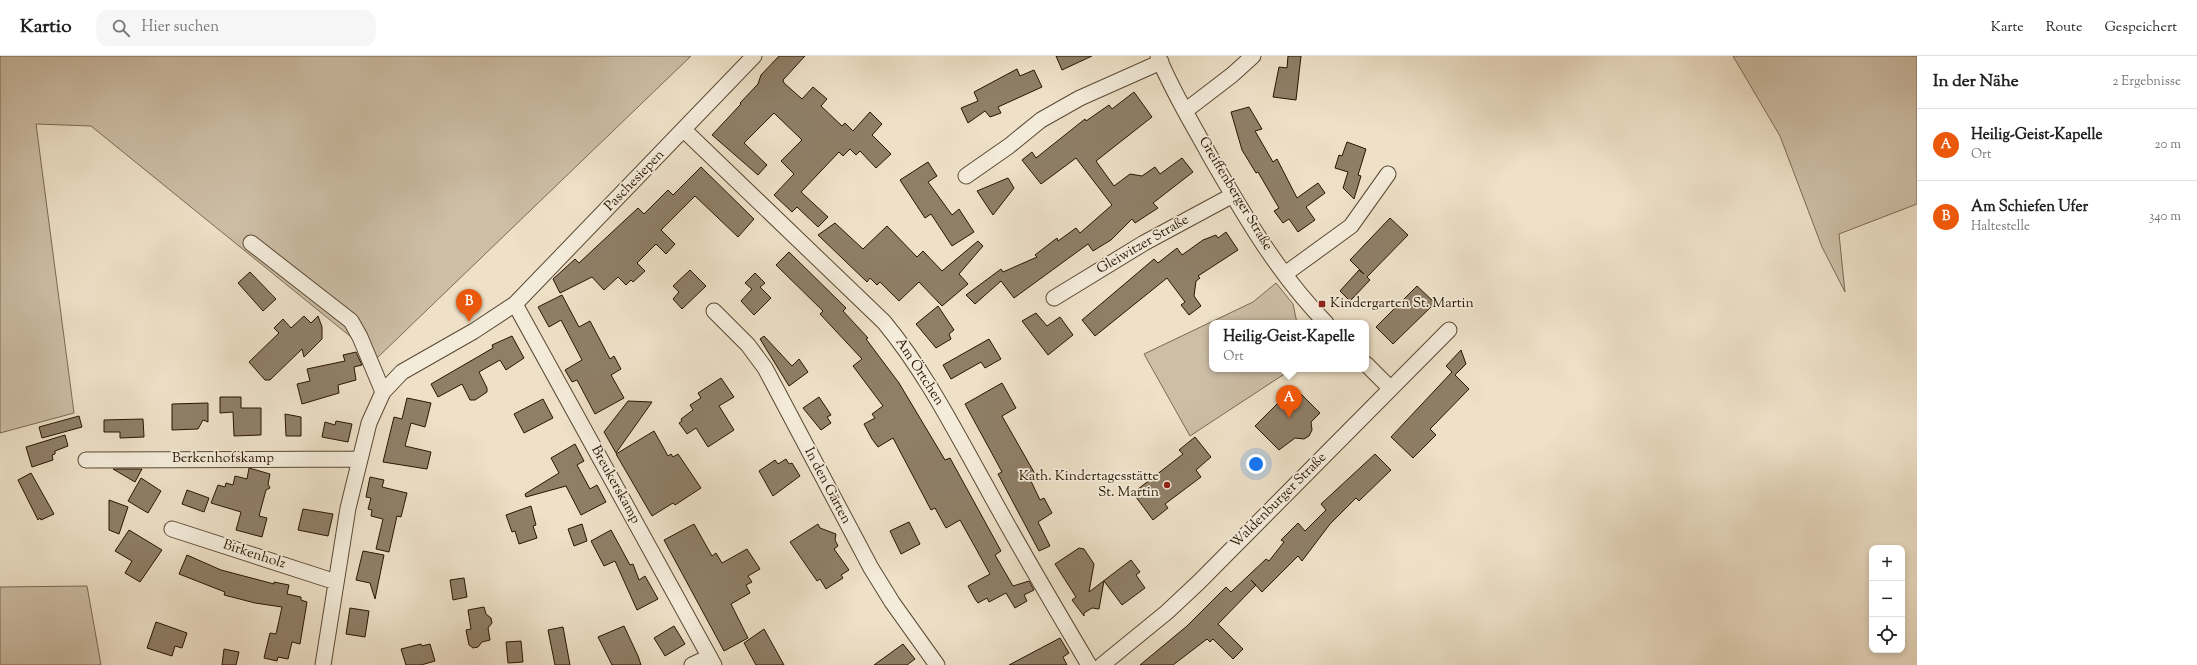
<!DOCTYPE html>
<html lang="de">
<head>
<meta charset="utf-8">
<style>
	body { margin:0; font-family:"Sorts Mill Goudy",serif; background:#f6f6f6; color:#222 }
	.controls { position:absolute; right:12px; bottom:12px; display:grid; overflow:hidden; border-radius:8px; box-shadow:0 2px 6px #0003 }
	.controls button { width:36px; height:36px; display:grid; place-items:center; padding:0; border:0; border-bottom:1px solid #e0e0e0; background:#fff; color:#222; font:20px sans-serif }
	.you { position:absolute; left:1256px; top:408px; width:14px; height:14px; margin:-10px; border:3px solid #fff; border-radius:50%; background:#1a73e8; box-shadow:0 0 0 6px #1a73e833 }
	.badge { display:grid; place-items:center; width:26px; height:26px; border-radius:50%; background:#ea580c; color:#fff; font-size:13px; font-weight:700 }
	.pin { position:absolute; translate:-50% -33px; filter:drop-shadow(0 1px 2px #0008) }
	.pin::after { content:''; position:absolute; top:21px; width:14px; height:12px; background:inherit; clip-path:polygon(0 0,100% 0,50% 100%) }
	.popup { position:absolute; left:1209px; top:264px; width:160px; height:52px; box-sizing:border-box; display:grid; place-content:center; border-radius:8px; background:#fff; filter:drop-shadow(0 1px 3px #0005); font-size:13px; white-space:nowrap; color:#767676 }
	.popup b { font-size:15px; color:#222 }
	.popup::after { content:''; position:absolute; left:50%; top:100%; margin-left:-8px; border:8px solid transparent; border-top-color:#fff }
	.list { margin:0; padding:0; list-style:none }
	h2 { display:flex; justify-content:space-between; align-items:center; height:52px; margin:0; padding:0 16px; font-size:17px }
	h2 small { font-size:13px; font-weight:400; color:#767676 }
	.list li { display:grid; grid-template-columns:26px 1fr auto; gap:12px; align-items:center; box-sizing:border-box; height:72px; padding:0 16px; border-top:1px solid #e0e0e0 }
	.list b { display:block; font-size:15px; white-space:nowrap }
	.list p { margin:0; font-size:13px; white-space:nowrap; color:#767676 }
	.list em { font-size:13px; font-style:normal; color:#767676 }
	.icon { flex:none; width:22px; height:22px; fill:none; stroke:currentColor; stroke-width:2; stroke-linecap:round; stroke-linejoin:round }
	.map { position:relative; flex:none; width:1917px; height:609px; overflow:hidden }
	header { display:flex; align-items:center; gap:24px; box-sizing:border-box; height:56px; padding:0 20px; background:#fff; border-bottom:1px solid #e0e0e0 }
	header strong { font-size:19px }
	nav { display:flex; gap:22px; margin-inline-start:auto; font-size:14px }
	.search { width:280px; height:36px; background:#f6f6f6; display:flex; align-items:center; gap:10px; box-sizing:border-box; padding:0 14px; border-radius:12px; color:#767676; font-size:15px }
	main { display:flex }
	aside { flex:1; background:#fff }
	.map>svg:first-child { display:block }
</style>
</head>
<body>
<header>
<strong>Kartio</strong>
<div class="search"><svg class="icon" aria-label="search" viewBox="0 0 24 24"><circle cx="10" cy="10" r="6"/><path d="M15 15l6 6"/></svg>Hier suchen</div>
<nav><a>Karte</a><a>Route</a><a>Gespeichert</a></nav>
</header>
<main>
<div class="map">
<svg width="1917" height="609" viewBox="0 0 1917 609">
	<rect width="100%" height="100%" fill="#eee1c8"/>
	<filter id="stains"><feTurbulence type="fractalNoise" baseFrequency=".005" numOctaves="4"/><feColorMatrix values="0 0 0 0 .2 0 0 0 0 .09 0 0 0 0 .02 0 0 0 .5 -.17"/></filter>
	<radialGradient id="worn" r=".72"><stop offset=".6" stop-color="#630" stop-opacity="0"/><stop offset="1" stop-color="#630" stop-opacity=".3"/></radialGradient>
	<path fill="#cdbea6" stroke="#7b6a53" d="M0,0H691L377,302L91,70L36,68L74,357L0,377Z
		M1733,0H1917V148L1839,178L1845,236L1822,191L1780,80Z
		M1276,227L1293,248L1297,267H1212V313H1292L1190,380L1144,298L1253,246Z
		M87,530L101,609H0V531Z"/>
	<path fill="#8f7f68" stroke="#291500" d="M779,0H805L783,24L784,27L802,43L813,31L827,43L821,50L842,70L845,67L853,75L870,56L882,68L872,79L891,98L876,112L860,95L856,99L850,93L843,100L839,96L801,136L828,161L818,171L797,151L792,156L774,139L794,118L781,105L802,84L774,57L744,87L767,109L758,119L712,79L741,48L740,47L758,28L761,19Z
		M1056,0H1092L1062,14Z
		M1288,0H1301L1296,44L1273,41L1279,11L1287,12Z
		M1017,13L1020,20L1034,14L1042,31L998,51L1001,57L990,61L985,55L968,67L961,52L978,45L974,36Z
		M1134,36L1152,61L1096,105L1114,130L1130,118L1142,120L1155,111L1160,118L1182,102L1193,116L1153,147L1158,152L1135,167L1132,163L1111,184L1093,195L1088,188L1014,242L1001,225L975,248L966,239L1001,213L1003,216L1037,201L1035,199L1057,182L1058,185L1076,172L1080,177L1112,149L1076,102L1041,128L1022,104L1032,96L1036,102L1085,63L1086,65L1109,49L1112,53Z
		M1249,51L1262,73L1255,75L1273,106L1277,103L1297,142L1318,127L1325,137L1306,151L1315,164L1298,176L1289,163L1283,167L1274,155L1279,152L1258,116L1256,117L1242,94L1231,56Z
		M1347,86L1366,93L1358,119L1361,120L1354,143L1343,132L1348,116L1335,112L1339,99L1342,100Z
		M928,106L937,120L928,126L952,159L959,153L974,176L952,190L931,158L925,162L900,124Z
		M701,111L754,163L738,181L695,140L661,174L675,188L666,198L656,188L637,207L645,215L633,226L631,224L626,229L618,221L604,234L592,221L560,237L553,223L563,214L575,203L579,207L638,152L644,158L668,134L673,139Z
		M1008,122L1014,132L993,159L977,135Z
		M1390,162L1408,179L1367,221L1370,224L1350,245L1340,235L1359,214L1364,218L1350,204Z
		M835,167L863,193L887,170L917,201L923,195L942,215L978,185L983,190L959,218L968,228L942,250L919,226L899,245L880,226L877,229L870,222L867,226L818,179Z
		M1226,176L1238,194L1198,220L1200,222L1196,225L1194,240L1201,250L1189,259L1181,249L1185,246L1167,222L1095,280L1082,264L1154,203L1158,207L1177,192L1182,199L1203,184L1216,179L1218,182Z
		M789,196L846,252L843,255L868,282L866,283L899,327L945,404L950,402L1001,495L995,499L1013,530L1029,525L1034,534L1024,539L1027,545L1015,552L1006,537L989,546L987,542L978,547L975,543L968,530L990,518L960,464L946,472L935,452L931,454L893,382L878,391L872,383L864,368L875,362L872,358L883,350L853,310L862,303L820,258L823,255L776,209Z
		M690,214L706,230L682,253L673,243L679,236L673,230Z
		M250,216L276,243L263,255L238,227Z
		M755,217L765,227L760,231L771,242L754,259L741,245L752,233L745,227Z
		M1417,230L1435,247L1393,288L1376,271Z
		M562,239L579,271L590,265L610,303L614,300L621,313L611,319L624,342L595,358L577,324L572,326L565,314L582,304L561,264L549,271L538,251Z
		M938,250L954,274L949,278L951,283L936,292L916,268Z
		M1036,257L1047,270L1060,261L1073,279L1048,299L1022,265Z
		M304,260L311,267L318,260L322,271V283L304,301L302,293L270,324H265L249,306L279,277L274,272L283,263L291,272Z
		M512,280L524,302L506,314L500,304L479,316L487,332V336L475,344H470L462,328L438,341L431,328L493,292L492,289Z
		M764,280L792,310L799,303L808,316L789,330L760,283Z
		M989,283L1001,303L985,312L981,306L951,323L943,309Z
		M1461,294L1466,308L1455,319L1469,333L1430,373L1436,379L1413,402L1391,381L1452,316L1446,310Z
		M356,296L362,309L354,311L356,324L338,329L339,337L302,348L297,328L310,325L307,313L345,305L343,299Z
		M721,322L734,341L719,350L734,374L708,391L696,372L687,378L679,367L682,365L681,363L693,354L690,349L701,342L698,337Z
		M1002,327L1016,352L1002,360L1035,418L1029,421L1040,444L1044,442L1052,457L1038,466L1050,490L1039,495L998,418L1002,416L965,348Z
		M1294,331L1320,357L1311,366L1312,374L1309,380L1304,383L1295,382L1279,394L1255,370Z
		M220,341H241V352H261V379L234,380L233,356L220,357Z
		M819,341L831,359L827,361L831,367L821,374L803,352Z
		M407,342L431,347L425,371L411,367L405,390L431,396L427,413L383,406L394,361L402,363Z
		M543,343L553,362L524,377L514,358Z
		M628,345L652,346L616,397L604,376Z
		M208,347V366L203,364L198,373L172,374V348Z
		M285,358L301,361V380H286Z
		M79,360L82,371L42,382L39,371Z
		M143,363L144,381L120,382V376H104V364Z
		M336,365L352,368L348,386L322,381L325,366L335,369Z
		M654,375L668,400L671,398L673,401L678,398L701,432L675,449L673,447L652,460L616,398Z
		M65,379L68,390L55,395V398L52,399L53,404L32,411L26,391Z
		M1195,381L1211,401L1196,414L1201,421L1165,448L1168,452L1153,464L1133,437L1183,398L1179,394Z
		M575,388L584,405L577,409L590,433L597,429L606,446L581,459L566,430L526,441L525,438L559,417L551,402Z
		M1375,398L1391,414L1359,445L1356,442L1330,468L1302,505L1298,500L1262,536L1251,524L1256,529L1218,568L1243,593L1233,603L1213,583L1210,586L1207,583L1173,609H1140L1187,570L1226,531L1231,536L1266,503L1269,505L1284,486L1281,484L1298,467L1305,475L1326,454L1321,448Z
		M786,403L789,408L792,407L800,420L773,440L759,415L775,404L778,408Z
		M249,412L270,418L268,428L270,432L266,434L259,460L267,462L262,481L236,474L241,456L211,447L218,429L225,431L226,427L233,429L235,420L247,423Z
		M113,413H142L135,426Z
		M31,417L54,458L41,464L40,462L38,464L18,424Z
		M370,421L384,424L382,431L407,437L401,461L397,460L389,496L376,493L383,463L371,460L372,454L368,453L371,442L366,441Z
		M141,422L161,435L148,457L128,445Z
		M187,434L209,442L204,456L182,448Z
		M109,444L128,451L119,478L109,474Z
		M531,450L536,469L533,470L537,482L519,488L515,475L512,476L506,459Z
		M303,453L333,458L328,480L298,474Z
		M909,466L920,488L901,498L890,475Z
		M582,468L587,485L574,490L568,473Z
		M694,468L712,500L716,497L722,507L747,493L760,513L748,520L752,526L746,529L750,537L731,548L748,582L724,595L664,484Z
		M818,468L820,472L836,478L835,484L838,490L834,493L849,514L841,519L843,522L826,533L820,523L817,525L790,486Z
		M129,474L162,494L140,526L125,517L132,505L115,495Z
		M611,474L630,509L633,508L639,524L645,520L658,543L637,554L615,505L604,510L591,485Z
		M1079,492L1084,493L1094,508L1089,536L1131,504L1140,516L1136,519L1145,532L1122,549L1104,525L1099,553L1092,552L1084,557V560L1072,544L1076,541L1055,508Z
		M363,495L384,499L375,543L370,527L356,524Z
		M187,499L221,514L274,528V526L289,529L287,538L301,541V544L307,546L300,588L292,586L288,603L278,601L277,605L264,602L270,577L276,578L282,551L255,547L224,539L225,536L179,518Z
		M464,522L467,541L453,544L450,524Z
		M484,551L486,558L491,562L492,567L488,572L490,584L482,586L478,591L473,592L469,589L466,574L471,573L468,554Z
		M350,552L369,555L365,581L346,578Z
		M156,566L187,577L182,592L175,590L172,600L147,592Z
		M624,570L638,600L641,609H612L598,581Z
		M674,570L685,588L665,600L654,582Z
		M563,571L570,609H555L548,574Z
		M764,573L784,609H756L744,587Z
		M1060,582L1069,597L1063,601L1067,609H1009Z
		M521,585L523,606L508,607L506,586Z
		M421,588L422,590L430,588L435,605L421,609H406L401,593Z
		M903,588L915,603L907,609H874Z
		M224,593L239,596L236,609H222Z"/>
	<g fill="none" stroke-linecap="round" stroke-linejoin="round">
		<defs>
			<path id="street" d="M1158,0C1172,35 1192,67 1210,100C1244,159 1278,218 1326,267
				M1185,55L1232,19L1253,0
				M684,74L884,266C926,317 954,373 986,430C1019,491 1054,550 1089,609
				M966,120L1009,90L1041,64L1080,42L1161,6
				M251,187L351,265L360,281L383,336
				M1285,218L1351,170L1388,118
				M1054,242L1144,187L1233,139
				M515,248L714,609
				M714,255L748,289L765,312L871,512L892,546L937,609
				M1366,308L1390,332
				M86,404L359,403
				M172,473L336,526
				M323,609L348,452L369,367L383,336L402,316L474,275L515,248L754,0
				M692,609L709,601
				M1102,609L1167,556L1199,526L1449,274"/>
		</defs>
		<use href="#street" stroke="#5a4832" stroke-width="17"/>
		<use href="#street" stroke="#f4ecdb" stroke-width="15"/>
	</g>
	<g fill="#8f2418" stroke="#f4ecdb" stroke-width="1.5">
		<rect x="1318" y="244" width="8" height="8" rx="2"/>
		<circle cx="1167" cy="429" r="4"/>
	</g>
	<g text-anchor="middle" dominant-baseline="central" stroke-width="3.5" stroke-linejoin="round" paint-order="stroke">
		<g font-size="14" fill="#291500" stroke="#f4ecdb">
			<text transform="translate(635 125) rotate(-46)">Paschesiepen</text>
			<text transform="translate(1235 138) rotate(59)">Greiffenberger Straße</text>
			<text transform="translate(1143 189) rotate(-30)">Gleiwitzer Straße</text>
			<text transform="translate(919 316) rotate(57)">Am Örtchen</text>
			<text x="223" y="403">Berkenhofskamp</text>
			<text transform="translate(615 429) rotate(61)">Breukerskamp</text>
			<text transform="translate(827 430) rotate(62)">In den Gärten</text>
			<text transform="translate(1279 445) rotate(-45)">Waldenburger Straße</text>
			<text transform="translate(254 499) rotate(18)">Birkenholz</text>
		</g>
		<g font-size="14" fill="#291500" stroke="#f4ecdb" text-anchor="start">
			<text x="1330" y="248">Kindergarten St. Martin</text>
			<text x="1159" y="421" text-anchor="end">Kath. Kindertagesstätte<tspan x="1159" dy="16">St. Martin</tspan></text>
		</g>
	</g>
	<rect width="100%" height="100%" filter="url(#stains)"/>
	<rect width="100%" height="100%" fill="url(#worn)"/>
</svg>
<div class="controls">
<button>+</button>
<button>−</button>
<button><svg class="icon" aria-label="locate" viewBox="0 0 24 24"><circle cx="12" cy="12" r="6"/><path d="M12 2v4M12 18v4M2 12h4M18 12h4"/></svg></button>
</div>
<div class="you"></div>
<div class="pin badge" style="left:1289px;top:362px">A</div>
<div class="popup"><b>Heilig-Geist-Kapelle</b>Ort</div>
<div class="pin badge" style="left:469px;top:266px">B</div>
</div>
<aside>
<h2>In der Nähe<small>2 Ergebnisse</small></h2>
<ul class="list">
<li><span class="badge">A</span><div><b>Heilig-Geist-Kapelle</b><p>Ort</p></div><em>20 m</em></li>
<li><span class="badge">B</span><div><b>Am Schiefen Ufer</b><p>Haltestelle</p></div><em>340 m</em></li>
</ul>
</aside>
</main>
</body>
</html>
